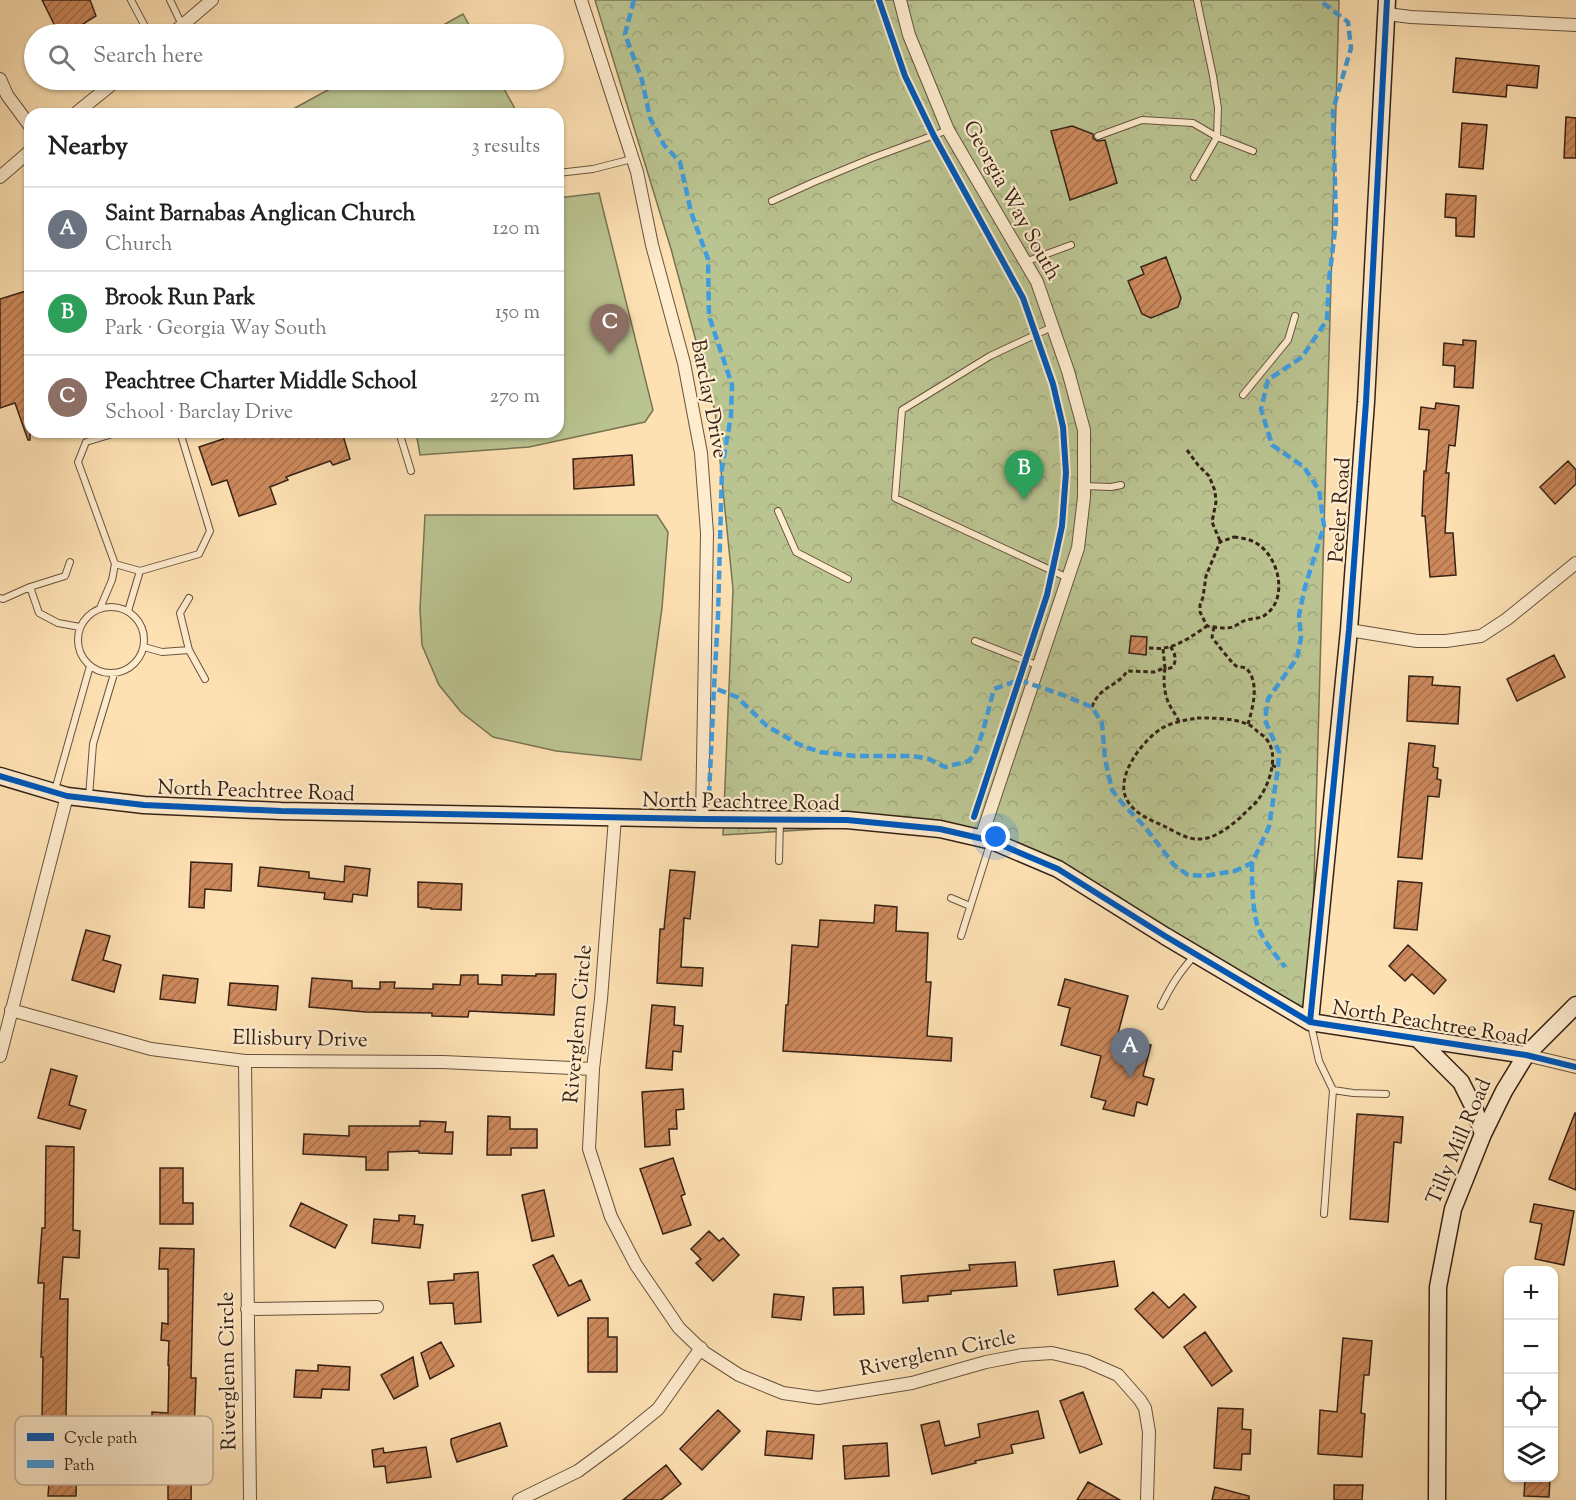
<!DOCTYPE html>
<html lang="en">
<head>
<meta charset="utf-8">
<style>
	body { margin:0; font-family:"Sorts Mill Goudy",serif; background:#f2f2f2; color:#222 }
	.controls { position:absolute; right:18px; bottom:18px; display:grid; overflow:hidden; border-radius:12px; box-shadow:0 2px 4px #0004 }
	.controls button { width:54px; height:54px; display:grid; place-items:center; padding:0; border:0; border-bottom:2px solid #e0e0e0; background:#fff; color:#222; font:30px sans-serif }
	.you { position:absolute; left:996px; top:837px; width:21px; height:21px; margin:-15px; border:4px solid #fff; border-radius:50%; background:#1a73e8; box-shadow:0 0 0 9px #1a73e833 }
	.badge { display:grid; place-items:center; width:39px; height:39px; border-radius:50%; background:#b45309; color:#fff; font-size:20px; font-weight:700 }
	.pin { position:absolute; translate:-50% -50px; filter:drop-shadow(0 2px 3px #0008) }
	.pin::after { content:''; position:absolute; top:32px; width:21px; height:18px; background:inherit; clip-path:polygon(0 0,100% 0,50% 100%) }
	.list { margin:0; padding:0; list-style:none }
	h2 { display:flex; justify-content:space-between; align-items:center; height:78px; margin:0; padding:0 24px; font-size:26px }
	h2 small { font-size:20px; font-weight:400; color:#767676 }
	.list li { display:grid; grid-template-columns:39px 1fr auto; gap:18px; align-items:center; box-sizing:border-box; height:84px; padding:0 24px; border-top:2px solid #e0e0e0 }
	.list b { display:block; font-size:22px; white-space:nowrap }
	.list p { margin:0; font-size:20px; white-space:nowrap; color:#767676 }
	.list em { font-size:20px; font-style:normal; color:#767676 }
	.icon { flex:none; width:33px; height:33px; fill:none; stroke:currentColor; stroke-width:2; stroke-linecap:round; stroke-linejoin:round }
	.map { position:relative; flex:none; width:1576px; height:1500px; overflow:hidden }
	.search { position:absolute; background:#fff; box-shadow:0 2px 4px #0004; left:24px; top:24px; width:540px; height:66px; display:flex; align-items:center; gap:15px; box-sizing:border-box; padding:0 21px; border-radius:33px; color:#767676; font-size:22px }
	.panel { position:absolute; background:#fff; box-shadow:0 2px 4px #0004; left:24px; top:108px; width:540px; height:330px; border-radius:18px }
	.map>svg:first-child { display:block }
</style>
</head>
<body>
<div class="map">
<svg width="1576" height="1500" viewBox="0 0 1576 1500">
	<defs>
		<pattern id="park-crowns" width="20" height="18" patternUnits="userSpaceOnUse" patternTransform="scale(1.5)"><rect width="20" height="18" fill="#bac491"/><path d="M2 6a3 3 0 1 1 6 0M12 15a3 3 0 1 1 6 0" fill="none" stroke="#a0a87c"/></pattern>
		<pattern id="building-hatch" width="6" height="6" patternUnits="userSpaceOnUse" patternTransform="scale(1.5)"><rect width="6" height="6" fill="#cd895c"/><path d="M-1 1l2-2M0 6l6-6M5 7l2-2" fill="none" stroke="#a7704b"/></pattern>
	</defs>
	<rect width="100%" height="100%" fill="#fee1b3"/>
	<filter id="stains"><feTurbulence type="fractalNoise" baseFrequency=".00333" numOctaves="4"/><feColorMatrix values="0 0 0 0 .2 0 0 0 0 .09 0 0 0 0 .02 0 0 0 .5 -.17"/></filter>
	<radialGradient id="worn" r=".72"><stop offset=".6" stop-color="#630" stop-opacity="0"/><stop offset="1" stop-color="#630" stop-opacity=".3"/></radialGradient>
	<path fill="#bac491" stroke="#787354" stroke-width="1.5" d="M463,14L474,34H427Z
		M346,80H499L518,114H284Z
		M599,193L653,410L645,422L529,447L420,455L416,432H558V198Z
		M425,515H657L668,532L662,608L641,760L556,751L493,737L461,712L439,685L422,645L420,609Z"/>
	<path fill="url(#park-crowns)" stroke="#787354" stroke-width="1.5" d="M595,0H1339L1310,1022L1119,905L981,838L916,823L723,835L733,589L715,411L671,249Z"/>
	<path fill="url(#building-hatch)" stroke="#362216" stroke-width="1.5" d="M42,0H90L96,16L67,34H59Z
		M1456,58L1539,66L1537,88L1507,85L1506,97L1453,92Z
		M1566,117L1576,118V158H1564Z
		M1462,123L1487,125L1483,169L1459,167Z
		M1072,126L1093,134V138L1097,141L1105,140L1117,183L1070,200L1051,131Z
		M1446,194L1476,196L1474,237L1456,236V218L1445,217Z
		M1166,257L1181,298L1178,307L1151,318L1142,314L1128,281L1144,274L1141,267Z
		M26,291L27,294H30V440H28L15,403L0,408V299Z
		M1463,340L1476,341L1473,388L1454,387L1455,366L1443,365L1444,343L1463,345Z
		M1436,403L1459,406L1455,446L1449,445L1446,473H1449L1445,533H1453L1456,575L1430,577L1425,516H1422L1424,471H1426L1429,430L1419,429L1421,407L1435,409Z
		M220,432H342L350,459L333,465L330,461L286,477L288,480L270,487L276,504L239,516L227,480L212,485L199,447L223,439Z
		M632,455L634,485L574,489L573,459Z
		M1568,461L1576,470V484L1555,504L1540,487Z
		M1131,636L1147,637L1146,655L1129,653Z
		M1554,655L1565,677L1517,701L1507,679Z
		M1409,676L1433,677L1432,685L1460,687L1458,724L1407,721Z
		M1409,743L1435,746L1433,767L1438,768L1437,779L1441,780L1439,797L1428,796L1422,859L1398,857Z
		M191,862L232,864L231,891L205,889L204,908L189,907Z
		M345,866L370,869L367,896L353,894L352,902L324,899L325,893L258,886L260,867L309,872V878L344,882Z
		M670,870L695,872L690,919L684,918L681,967L703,968L702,986L657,983L660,929H664Z
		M1398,881L1422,883L1417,930L1394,928Z
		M418,882L462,884L461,910L431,909V908L418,907Z
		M875,905L897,907L896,931L928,933L926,982H931L927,1036L952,1038L951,1061L783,1051L786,1005H788L792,945L818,947L820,920L874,923Z
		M86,930L110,936L103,960L121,965L114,992L72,980Z
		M1408,945L1446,980L1434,994L1412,974L1405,981L1389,966Z
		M536,974H556L554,1015L469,1011L468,1017L432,1016V1013L366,1012L309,1007L312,978L352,981V988L380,989V982H395L394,988L433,989V984L460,985L461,975H478V984L502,985V975L536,976Z
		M163,975L198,979L195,1003L160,999Z
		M1065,979L1128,996L1117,1037L1151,1045L1143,1076L1154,1079L1147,1105L1137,1102L1134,1116L1103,1109L1106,1101L1091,1097L1101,1056L1061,1045L1070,1008L1058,1005Z
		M230,983L278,986L276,1010L228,1005Z
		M652,1005L675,1007L674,1025L683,1026L681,1052L673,1051L672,1070L646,1068Z
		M51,1069L77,1076L69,1105L86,1110L80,1129L38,1118Z
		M683,1089L684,1109L676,1110L677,1129H669L670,1145L645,1147L642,1092Z
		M1575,1113H1576V1190L1549,1179Z
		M1357,1114L1403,1117L1401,1143L1394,1142L1388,1222L1350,1219Z
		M488,1116L510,1117V1129H537V1148H511V1155H487Z
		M420,1121L446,1122L445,1132H453L452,1154L419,1153V1151L388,1152V1170H366V1157L303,1154L304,1134L349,1136V1126H420Z
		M46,1146L74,1147L73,1230L80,1231L79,1258L63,1257L60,1299H68L66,1419H42L43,1357H41L44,1283H38L42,1228H45Z
		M673,1158L685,1194L681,1196L691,1225L663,1234L640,1169Z
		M160,1168H183V1203H193V1224H160Z
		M544,1190L554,1236L532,1241L522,1195Z
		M301,1203L347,1225L335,1248L290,1226Z
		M1534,1204L1574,1211L1564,1265L1535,1259L1542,1224L1530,1222Z
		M399,1215L415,1216L414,1224L423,1225L420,1248L372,1243L374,1219L399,1221Z
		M709,1231L719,1241L723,1238L739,1255L713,1281L696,1263L701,1259L691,1249Z
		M160,1248L194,1249L191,1378H196L194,1434H192L191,1500H168V1482L151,1481L152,1412L168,1413L169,1365H168L169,1341L161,1340L162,1323L168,1324V1269H159Z
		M553,1255L569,1286L581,1280L590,1300L558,1316L533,1265Z
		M1114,1261L1118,1286L1058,1295L1054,1270Z
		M1015,1262L1017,1286L951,1291V1294L928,1296V1301L903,1303L901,1276L970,1270L969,1265Z
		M478,1272L481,1322L455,1324L453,1303L430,1304L428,1282L454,1280V1274Z
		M863,1287L864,1314L834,1315L833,1288Z
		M1153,1292L1169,1308L1184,1294L1196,1307L1163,1338L1135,1309Z
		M774,1294L804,1297L801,1320L772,1317Z
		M588,1318H608V1337H617V1372H588Z
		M1205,1332L1232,1371L1212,1386L1184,1347Z
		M1343,1338L1372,1341L1369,1375H1364L1361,1413L1365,1414L1362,1457L1318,1454L1320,1410L1337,1412Z
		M441,1342L454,1366L430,1379L421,1353Z
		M413,1357L418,1386L394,1399L381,1375Z
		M318,1365L350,1367L349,1390L322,1389L321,1398L294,1397L296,1370L318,1371Z
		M1083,1392L1102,1444L1080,1453L1060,1401Z
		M1218,1408L1243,1409L1242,1429L1251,1430L1250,1454H1242L1241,1470L1214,1468Z
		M718,1410L740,1431L702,1470L680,1449Z
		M1038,1411L1044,1438L1011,1445L1013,1453L975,1461L976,1463L932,1474L921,1425L939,1421L945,1446L980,1437L978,1424Z
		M500,1423L507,1446L457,1462L451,1444V1439Z
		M767,1431L814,1435L812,1459L765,1455Z
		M887,1443L889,1476L845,1479L843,1446Z
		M43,1444H87L86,1461H77L76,1496H48L49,1482H43Z
		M426,1447L431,1477L387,1483L385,1466L374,1467L372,1450L383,1448L384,1453Z
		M666,1465L681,1484L661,1500H623Z
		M1525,1478H1550L1549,1497L1524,1496Z
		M1088,1482L1120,1500H1077Z
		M1334,1485H1363L1362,1500H1334Z
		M1215,1487L1249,1496V1500H1212Z"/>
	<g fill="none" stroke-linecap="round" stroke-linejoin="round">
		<defs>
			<path id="lane" d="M131,0L149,34
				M170,0L182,25
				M1197,0L1213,76L1218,108L1217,137
				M1098,136L1142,120L1193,123L1217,137
				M558,173L593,169L632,159
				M1194,177L1217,137L1253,151
				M772,201L814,182L872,158L948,130
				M1025,262L1071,245
				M1052,327L990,356L902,410L895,498L1068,578
				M1243,395L1288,340L1295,316
				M399,432L411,471
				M1084,486L1111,487L1121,485
				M778,511L796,552L848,579
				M70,562L65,576L30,587L39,613L58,623L80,627
				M115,564L140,571L199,554L210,531L180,432
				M0,598L3,599L30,587
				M78 640a33 33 0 1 1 66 0a33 33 0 1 1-66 0Z
				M100,608L112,580L115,564L78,462L86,442L119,432
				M128,611L140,571
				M975,641L1039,666
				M144,647L162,652L189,650L180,613L189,598
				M189,650L205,679
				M55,790L90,666
				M89,797L93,744L114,674
				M779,861L780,820
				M951,898L970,906
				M961,936L991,841
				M1161,1006C1172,984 1179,973 1195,955
				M1311,1025L1319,1061L1333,1090L1324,1214
				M1333,1090L1353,1093L1386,1094"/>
			<path id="street" d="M581,0L637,172L652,245L684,363L701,453L707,533L702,819
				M900,0L909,35L948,130L1037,282L1068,371L1084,430V497L1078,548L981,838
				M1387,14L1411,17L1576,25
				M172,34L212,0
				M0,79L7,95L30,126
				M75,114L117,80
				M0,177L30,151
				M1349,630L1417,641H1446L1481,636L1507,619L1576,563
				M615,818L601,999L593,1069L589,1149L611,1217L636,1265L679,1328L705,1353L739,1375L783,1393L818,1398L912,1383L986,1362L1022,1355L1052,1353L1086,1361L1118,1375L1140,1400L1145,1408L1149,1432L1147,1500
				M11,1010L151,1049L245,1061L443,1062L593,1069
				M1526,1055L1576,1067
				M0,1056L67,796
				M245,1061L250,1500
				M247,1309L377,1307
				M519,1500L578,1471L620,1440L658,1409L701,1348"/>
			<path id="secondary" d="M0,776L67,796L144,805L281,811L702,819L847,820L940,829L992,841L1058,869L1165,936L1310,1022L1526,1055
				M1310,1022L1349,630L1366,402L1387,0
				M1417,1038L1461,1082L1474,1108L1483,1134
				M1437,1500L1438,1287L1453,1209L1483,1134L1504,1091L1526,1055L1576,1005"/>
		</defs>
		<use href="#lane" stroke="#68523d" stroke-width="8"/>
		<use href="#street" stroke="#68523d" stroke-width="14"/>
		<use href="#secondary" stroke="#362216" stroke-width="19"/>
		<path stroke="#362216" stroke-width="3" stroke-dasharray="4.5 3" stroke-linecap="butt" d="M1187,450L1198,465L1209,476L1215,491L1216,502L1212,522L1220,541
			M1234,537C1241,538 1250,539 1256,543C1279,556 1289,599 1265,615C1260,619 1253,618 1247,620C1242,621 1239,624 1235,626C1227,630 1215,627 1207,626L1200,612V605L1203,597L1206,576L1220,542Z
			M1214,627L1212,637C1216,643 1232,663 1236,666C1239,667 1243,667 1246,668C1260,682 1253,707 1248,724
			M1149,648C1154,648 1159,649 1164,648C1179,646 1195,634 1207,626
			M1163,649L1165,668L1167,669L1173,667C1177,659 1175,653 1170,646
			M1092,707C1100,685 1118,687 1127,671L1154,672L1165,668C1163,680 1164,693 1169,704C1172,710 1177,716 1179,722
			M1197,718C1213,718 1233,718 1247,724C1251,725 1255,729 1258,732C1263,735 1268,740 1270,745C1277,760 1269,784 1260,797C1255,805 1247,810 1241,817C1229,827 1214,840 1197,839C1186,839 1174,831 1164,826C1150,820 1135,814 1127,800C1114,777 1143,740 1162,728C1173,722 1186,720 1197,718Z
			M1272,765L1278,768"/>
		<use href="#lane" stroke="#feecce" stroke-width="6"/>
		<use href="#street" stroke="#feecce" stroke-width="12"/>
		<use href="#secondary" stroke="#feecce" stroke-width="16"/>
		<path stroke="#3e9cdf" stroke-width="4.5" stroke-dasharray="9 4.5" stroke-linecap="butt" d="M634,0L625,34L642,80L650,118L664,145L680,162L691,212L708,259L709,316L732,385L731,416L722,468L718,616L714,688L737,697L767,726L798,744L820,752L855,756H913L929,759L945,767L969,761L976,751L983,731L994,689L1019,680L1063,695L1092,707L1102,723L1105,759L1112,790L1122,803L1145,827L1174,865L1188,875L1205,876L1235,871L1252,863L1269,827L1278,768L1279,752L1265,720L1268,699L1297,658L1301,638L1299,615L1305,587L1324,526L1319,490L1304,467L1272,445L1261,409L1268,380L1302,357L1327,320L1329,280L1336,222L1333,110L1351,48L1348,22L1319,0
			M709,795L714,688
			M1252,863C1252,883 1252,904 1257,924C1262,940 1275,954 1285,967"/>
		<defs>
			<path id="cycleway" d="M879,0L905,76L934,136L1023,298L1053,384L1063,427L1066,473L1062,526L1047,595L974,817
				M0,776L67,796L144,805L281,811L702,819L847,820L940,829L992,841L1058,869L1165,936L1310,1022L1526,1055L1576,1067
				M1310,1022L1349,630L1366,402L1387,0"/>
		</defs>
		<use href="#cycleway" stroke="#feecce" stroke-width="10"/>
		<use href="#cycleway" stroke="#0057b8" stroke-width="6"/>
	</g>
	<g text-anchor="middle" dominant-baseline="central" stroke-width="4.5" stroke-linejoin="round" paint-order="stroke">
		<g font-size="21" fill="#362216" stroke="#feecce">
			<text transform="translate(1011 201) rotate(61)">Georgia Way South</text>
			<text transform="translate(708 399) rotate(79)">Barclay Drive</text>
			<text transform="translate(1341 510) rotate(-86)">Peeler Road</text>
			<text transform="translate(256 792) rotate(2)">North Peachtree Road</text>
			<text transform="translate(741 803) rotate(1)">North Peachtree Road</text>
			<text transform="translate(579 1024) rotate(-85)">Riverglenn Circle</text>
			<text transform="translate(1430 1024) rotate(9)">North Peachtree Road</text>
			<text transform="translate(300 1040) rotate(1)">Ellisbury Drive</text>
			<text transform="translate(1460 1142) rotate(-67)">Tilly Mill Road</text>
			<text transform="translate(938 1354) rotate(-12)">Riverglenn Circle</text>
			<text transform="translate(229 1371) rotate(-91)">Riverglenn Circle</text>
		</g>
	</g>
	<rect x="15" y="1416" width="198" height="69" rx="9" fill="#feecce" stroke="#c2af97" stroke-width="1.5"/>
	<rect x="27" y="1433" width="27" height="8" fill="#0057b8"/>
	<rect x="27" y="1460" width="27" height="8" fill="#3e9cdf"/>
	<g font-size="16" fill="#362216">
		<text x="64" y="1443">Cycle path</text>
		<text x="64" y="1470">Path</text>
	</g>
	<rect width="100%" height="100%" filter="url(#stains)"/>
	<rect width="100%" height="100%" fill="url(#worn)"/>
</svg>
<div class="controls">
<button>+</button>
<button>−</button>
<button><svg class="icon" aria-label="locate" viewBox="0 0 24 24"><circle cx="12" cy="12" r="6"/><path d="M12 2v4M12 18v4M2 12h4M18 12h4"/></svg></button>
<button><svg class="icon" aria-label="layers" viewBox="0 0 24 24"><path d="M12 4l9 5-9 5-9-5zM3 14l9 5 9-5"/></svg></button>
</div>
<div class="you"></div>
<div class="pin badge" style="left:1130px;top:1078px;background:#6b7280">A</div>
<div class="pin badge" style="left:1024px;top:500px;background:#2e9e5b">B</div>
<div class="pin badge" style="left:610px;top:354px;background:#8d6e63">C</div>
<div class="search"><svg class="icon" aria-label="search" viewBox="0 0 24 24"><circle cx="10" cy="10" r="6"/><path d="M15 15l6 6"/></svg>Search here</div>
<section class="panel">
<h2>Nearby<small>3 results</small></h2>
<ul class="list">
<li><span class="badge" style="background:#6b7280">A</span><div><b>Saint Barnabas Anglican Church</b><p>Church</p></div><em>120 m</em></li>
<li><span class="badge" style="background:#2e9e5b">B</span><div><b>Brook Run Park</b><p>Park · Georgia Way South</p></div><em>150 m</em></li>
<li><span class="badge" style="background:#8d6e63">C</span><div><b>Peachtree Charter Middle School</b><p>School · Barclay Drive</p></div><em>270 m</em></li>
</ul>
</section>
</div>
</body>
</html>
